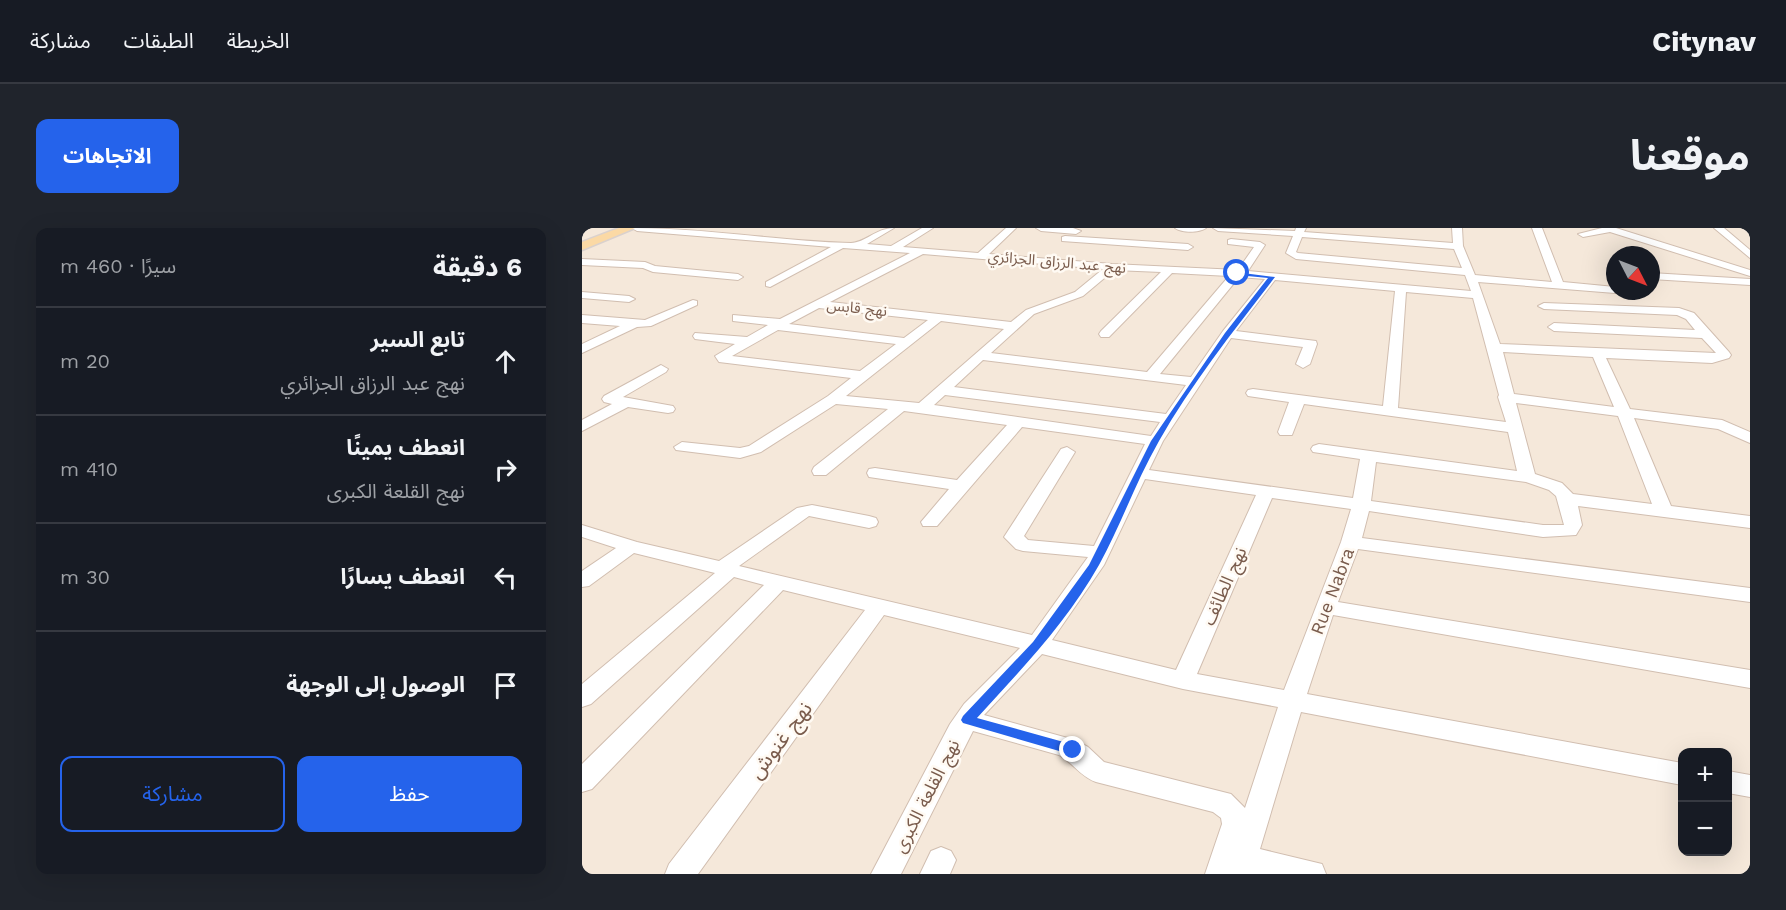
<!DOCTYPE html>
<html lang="ar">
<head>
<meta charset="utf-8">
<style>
	body { margin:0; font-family:"Work Sans","Noto Sans Arabic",sans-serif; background:#20242c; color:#f1f3f6; direction:rtl }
	.controls { position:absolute; right:18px; bottom:18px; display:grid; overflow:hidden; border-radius:12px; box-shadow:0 6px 24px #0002 }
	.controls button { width:54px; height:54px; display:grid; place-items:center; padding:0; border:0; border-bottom:2px solid #363941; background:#171b24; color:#f1f3f6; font:30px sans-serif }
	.compass { position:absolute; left:1024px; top:18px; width:54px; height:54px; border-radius:50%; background:#171b24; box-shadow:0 6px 24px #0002; rotate:132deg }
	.stop { position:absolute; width:18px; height:18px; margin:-14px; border:4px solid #2563eb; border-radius:50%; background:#fff }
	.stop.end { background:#2563eb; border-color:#fff; box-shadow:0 2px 6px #0008 }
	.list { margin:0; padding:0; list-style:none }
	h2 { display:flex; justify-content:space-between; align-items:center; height:78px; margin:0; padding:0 24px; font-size:26px }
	h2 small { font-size:20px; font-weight:400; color:#9ea1a6 }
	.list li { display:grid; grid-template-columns:39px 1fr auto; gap:18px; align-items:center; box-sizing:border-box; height:108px; padding:0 24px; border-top:2px solid #363941 }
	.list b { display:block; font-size:22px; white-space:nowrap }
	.list p { margin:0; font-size:20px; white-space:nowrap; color:#9ea1a6 }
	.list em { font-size:20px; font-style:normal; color:#9ea1a6 }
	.actions { display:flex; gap:12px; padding:18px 24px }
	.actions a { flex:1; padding:14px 0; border:2px solid #2563eb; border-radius:12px; text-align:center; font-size:21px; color:#2563eb }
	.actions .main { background:#2563eb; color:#fff }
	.icon { flex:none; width:33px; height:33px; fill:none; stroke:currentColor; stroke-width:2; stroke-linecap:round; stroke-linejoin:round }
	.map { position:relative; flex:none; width:1168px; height:646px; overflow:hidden; direction:ltr; border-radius:12px }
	header { display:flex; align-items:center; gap:36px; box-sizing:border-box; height:84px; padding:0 30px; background:#171b24; border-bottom:2px solid #363941 }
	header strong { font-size:28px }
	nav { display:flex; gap:33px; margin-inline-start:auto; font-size:21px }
	.intro { display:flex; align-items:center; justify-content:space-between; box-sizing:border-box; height:144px; padding:0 36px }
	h1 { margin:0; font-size:42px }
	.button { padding:15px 27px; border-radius:12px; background:#2563eb; color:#fff; font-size:21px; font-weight:700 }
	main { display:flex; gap:36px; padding:0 36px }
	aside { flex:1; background:#171b24; border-radius:12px; box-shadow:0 6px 24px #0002 }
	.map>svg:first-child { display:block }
</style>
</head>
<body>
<header>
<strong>Citynav</strong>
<nav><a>الخريطة</a><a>الطبقات</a><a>مشاركة</a></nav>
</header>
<div class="intro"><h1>موقعنا</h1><a class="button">الاتجاهات</a></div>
<main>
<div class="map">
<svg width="1168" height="646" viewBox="0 0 1168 646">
	<rect width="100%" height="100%" fill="#fdf6ec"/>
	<path fill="#f5e8da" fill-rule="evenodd" d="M0,0H1168V646H0ZM1033,27H1069V63H1033ZM1100,524H1146V624H1100Z"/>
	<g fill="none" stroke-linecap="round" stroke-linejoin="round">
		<defs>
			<path id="minor" d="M50,0C124,0 196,13 269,15C283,15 294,0 312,0L285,16L309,18L340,0H351L321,19L396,25L424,0H434L407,26L530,36L656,42L672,19L646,16V12L649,11L678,14L683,17L666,43L889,63L883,47L714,31L704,25L711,8L636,3L631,0L713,3L714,0H724L722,4L871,15L870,0H880L881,18L893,47L970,54L950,0H960L981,54L1033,59V63H1038L1033,65L896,54L918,116L1134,125L1120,110L972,103L966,99L972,95L1113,102L1104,91L1095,87L962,81L956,78L962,75L1097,80L1112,85L1147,124L1149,127L1147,130L1130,135L1024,130L1048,181L1140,192L1168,204V215L1136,201L1052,190L1089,278L1168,288V300L996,278L1000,297L994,307L961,309L787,283L780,310L1168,360V374L776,321L756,374L1168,442V460L751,387L725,466L1100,535V557L719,484L678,621L740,636L744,646H623L640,596L639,590L631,584L514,554C499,549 491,535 477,527L391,503L319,646H289L368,496L382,476L438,420L302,387L116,646H83L87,636L283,382L201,362L10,561L0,564V536L182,357L152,349L9,476L0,479V456L133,345L52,325L7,358L0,359V343L34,320L0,309V297L55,314L137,333L215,280L230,277L287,288L294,290L296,294L294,298L287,300L227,288L157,338L450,407L506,329L441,323L434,321L422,309L479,221L485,219L493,224L442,308L446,312L512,318L563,216L440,199L355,298H341L339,294L367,261L287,249L285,245L287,241L293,240L375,252L425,197L322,183L244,247H232L230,243L232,239L306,181L254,176L179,224L158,230L94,222L92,219L100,214L158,220L167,218L246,168L269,150L137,134L133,128L153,116L113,111L111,108L113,105L165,109L186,97L151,93V87L198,91L328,25L261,20L188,59L184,58V54L249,19L55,3ZM720,9L872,21L880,40L716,25L714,24ZM341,26L521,41L493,64L444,82L429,94L248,74ZM532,42L579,44L519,103L517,106L519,109H527L590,45L647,48L565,144L409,125L452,86L501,68ZM657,49L683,51L641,103L609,149L578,146ZM693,52L813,63L801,178L671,161L666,162L664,165L666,168L707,174L696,204L698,207H710L722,176L926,204L935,243L737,216L731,218L729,221L731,224L778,231L771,270L567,242L581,213L649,110L721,119L714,136L721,140L728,136L735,116L734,113L654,103ZM824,64L891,70L917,167L916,169L924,194L816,180ZM237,80L346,92L322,110L207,96ZM359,93L422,101L337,175L264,168ZM196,102L314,116L278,143L150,128ZM921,124L1011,129L1032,179L932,166ZM401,132L604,157L584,186L372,159ZM363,167L578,194L569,208L352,177ZM934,175L1036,188L1070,276L991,266L980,255L953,246ZM794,234L944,254L967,262L974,268L982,297H961L789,273ZM563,251L674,267L594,442L470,412L522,337ZM690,270L769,281L759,314L702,462L615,446ZM460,426L601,461L696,479L663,580L649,566L522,534L506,519L493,512L402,487Z
				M454,0H491L499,3L494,6L459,3Z
				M593,0H624C617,5 600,5 593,0Z
				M1020,0H1034L1168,42V48L1028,4L1001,9L996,6Z
				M1132,0H1142L1168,22V30Z
				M483,8L606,16L611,19L606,22L480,13V9Z
				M0,31L63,34L73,38L156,46L161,49L156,52L71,44L61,40L0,37Z
				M1069,45L1168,51V57L1069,51Z
				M0,64L47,68L53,71L47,74L0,70Z
				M111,72L115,73V77L69,98L55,99L0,125V116L38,98L0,95V87L63,92Z
				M79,137L86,141L84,144L41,169L91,178L93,181L91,184L86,185L46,179L0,203V192L30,176L22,174L20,171L22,168Z
				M1146,543L1168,547V569L1146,565Z
				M359,619L369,623L374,632L368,646H338L349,623Z"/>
			<path id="major" d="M37,0H53L0,22V14Z"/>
		</defs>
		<use href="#minor" stroke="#d1beb0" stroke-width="2"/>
		<use href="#major" stroke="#dad1cd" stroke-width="3"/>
		<use href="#minor" fill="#fff" fill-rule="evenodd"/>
		<use href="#major" fill="#fbd9a5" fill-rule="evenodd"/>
	</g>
	<path fill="#2563eb" d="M653,44L693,49C653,101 609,156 577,213C554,253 539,297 517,337C485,394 439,442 395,490L496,518L498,522L496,526L491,527L381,495L379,492L381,488L451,414L507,337L569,213L643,105L686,50L655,47Z"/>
	<g text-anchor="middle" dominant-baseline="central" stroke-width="5" stroke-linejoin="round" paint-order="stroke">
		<g font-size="15" fill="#7a5c4d" stroke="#fffaf3">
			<text transform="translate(475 34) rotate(5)">نهج عبد الرزاق الجزائري</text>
			<text transform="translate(275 80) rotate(6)">نهج قابس</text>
		</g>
		<g font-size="18" fill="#7a5c4d" stroke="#fffaf3">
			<text transform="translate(642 358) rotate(-66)">نهج الطائف</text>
			<text transform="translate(750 363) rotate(-69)">Rue Nabra</text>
			<text transform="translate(344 568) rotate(-63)">نهج القلعة الكبرى</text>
		</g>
		<g font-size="21" fill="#7a5c4d" stroke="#fffaf3">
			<text transform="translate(198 512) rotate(-53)">نهج غنوش</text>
		</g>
	</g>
</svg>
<div class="controls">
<button>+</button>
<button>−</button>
</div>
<svg class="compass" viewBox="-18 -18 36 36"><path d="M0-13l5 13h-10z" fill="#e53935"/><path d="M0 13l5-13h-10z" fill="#9ea1a6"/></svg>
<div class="stop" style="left:655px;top:45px"></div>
<div class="stop end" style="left:491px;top:522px"></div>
</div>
<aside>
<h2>6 دقيقة<small>سيرًا · 460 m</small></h2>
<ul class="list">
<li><svg class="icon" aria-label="ahead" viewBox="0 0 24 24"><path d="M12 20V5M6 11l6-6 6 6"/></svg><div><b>تابع السير</b><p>نهج عبد الرزاق الجزائري</p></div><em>20 m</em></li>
<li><svg class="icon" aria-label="right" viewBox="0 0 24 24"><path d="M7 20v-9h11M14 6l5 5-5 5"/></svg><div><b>انعطف يمينًا</b><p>نهج القلعة الكبرى</p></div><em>410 m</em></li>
<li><svg class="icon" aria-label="left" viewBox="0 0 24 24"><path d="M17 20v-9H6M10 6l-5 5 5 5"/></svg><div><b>انعطف يسارًا</b></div><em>30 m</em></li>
<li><svg class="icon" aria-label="arrive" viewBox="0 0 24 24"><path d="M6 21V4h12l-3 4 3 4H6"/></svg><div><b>الوصول إلى الوجهة</b></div></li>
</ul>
<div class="actions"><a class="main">حفظ</a><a>مشاركة</a></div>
</aside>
</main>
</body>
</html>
